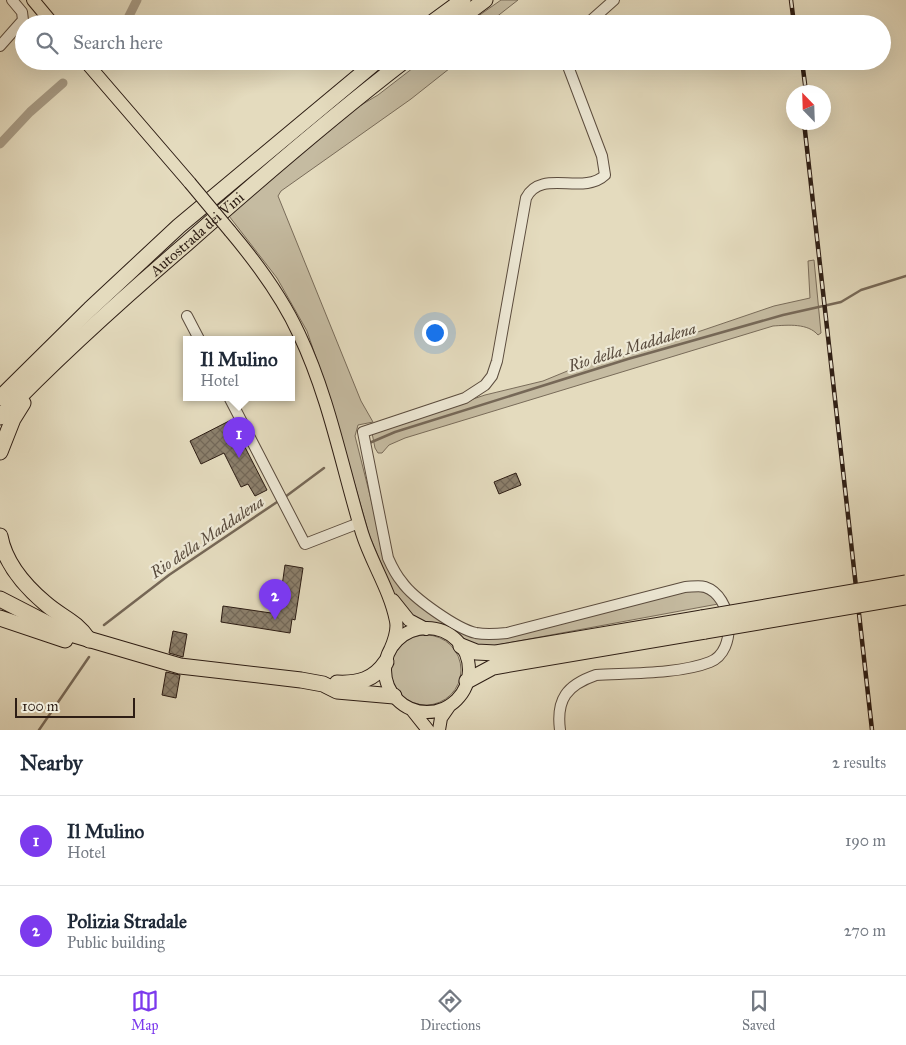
<!DOCTYPE html>
<html lang="en">
<head>
<meta charset="utf-8">
<style>
	body { margin:0; font-family:"IM FELL Great Primer",serif; background:#f2f2f3; color:#1f2937 }
	.compass { position:absolute; left:786px; top:85px; width:45px; height:45px; border-radius:50%; background:#fff; box-shadow:0 5px 20px #0002; rotate:337deg }
	.scale { position:absolute; left:15px; bottom:12px; width:120px; box-sizing:border-box; padding-left:5px; border:2px solid #2d1d14; border-top:0; font-size:14px; line-height:18px; white-space:nowrap; color:#2d1d14; -webkit-text-stroke:4px #ede8d5; paint-order:stroke }
	.you { position:absolute; left:434px; top:332px; width:18px; height:18px; margin:-12px; border:4px solid #fff; border-radius:50%; background:#1a73e8; box-shadow:0 0 0 8px #1a73e833 }
	.badge { display:grid; place-items:center; width:32px; height:32px; border-radius:50%; background:#7c3aed; color:#fff; font-size:16px; font-weight:700 }
	.pin { position:absolute; translate:-50% -41px; filter:drop-shadow(0 1px 2px #0008) }
	.pin::after { content:''; position:absolute; top:26px; width:18px; height:15px; background:inherit; clip-path:polygon(0 0,100% 0,50% 100%) }
	.popup { position:absolute; left:183px; top:336px; width:112px; height:65px; box-sizing:border-box; display:grid; place-content:center; border-radius:0px; background:#fff; filter:drop-shadow(0 1px 4px #0005); font-size:16px; white-space:nowrap; color:#747a83 }
	.popup b { font-size:19px; color:#1f2937 }
	.popup::after { content:''; position:absolute; left:50%; top:100%; margin-left:-10px; border:10px solid transparent; border-top-color:#fff }
	.list { margin:0; padding:0; list-style:none }
	h2 { display:flex; justify-content:space-between; align-items:center; height:65px; margin:0; padding:0 20px; font-size:21px }
	h2 small { font-size:16px; font-weight:400; color:#747a83 }
	.list li { display:grid; grid-template-columns:32px 1fr auto; gap:15px; align-items:center; box-sizing:border-box; height:90px; padding:0 20px; border-top:1px solid #e0e1e3 }
	.list b { display:block; font-size:19px; white-space:nowrap }
	.list p { margin:0; font-size:16px; white-space:nowrap; color:#747a83 }
	.list em { font-size:16px; font-style:normal; color:#747a83 }
	.icon { flex:none; width:28px; height:28px; fill:none; stroke:currentColor; stroke-width:2; stroke-linecap:round; stroke-linejoin:round }
	.map { position:relative; flex:none; width:906px; height:730px; overflow:hidden }
	.search { position:absolute; background:#fff; box-shadow:0 5px 20px #0002; left:15px; right:15px; top:15px; height:55px; display:flex; align-items:center; gap:12px; box-sizing:border-box; padding:0 18px; border-radius:28px; color:#747a83; font-size:19px }
	.sheet { height:245px; background:#fff }
	nav { display:flex; justify-content:space-around; align-items:center; box-sizing:border-box; height:70px; border-top:1px solid #e0e1e3; background:#fff; font-size:14px; color:#747a83 }
	nav a { display:grid; justify-items:center; gap:2px }
	nav .on { color:#7c3aed }
	.map>svg:first-child { display:block }
</style>
</head>
<body>
<div class="map">
<svg width="906" height="730" viewBox="0 0 906 730">
	<defs>
		<pattern id="building-cross-hatch" width="8" height="8" patternUnits="userSpaceOnUse" patternTransform="scale(1.25)"><rect width="8" height="8" fill="#8c806c"/><path d="M0 0l8 8M0 8l8-8" fill="none" stroke="#736858"/></pattern>
	</defs>
	<rect width="100%" height="100%" fill="#e4dbbe"/>
	<filter id="stains"><feTurbulence type="fractalNoise" baseFrequency=".004" numOctaves="4"/><feColorMatrix values="0 0 0 0 .2 0 0 0 0 .09 0 0 0 0 .02 0 0 0 .5 -.17"/></filter>
	<radialGradient id="worn" r=".72"><stop offset=".6" stop-color="#630" stop-opacity="0"/><stop offset="1" stop-color="#630" stop-opacity=".3"/></radialGradient>
	<path fill="#c5bba1" stroke="#796c5a" d="M501,0H518L495,18L498,24H467Z
		M422,61H459L411,99L281,191L278,196L361,401L373,422L358,425L355,436L385,555L400,584L479,637L685,591C699,590 710,591 718,604L486,647L469,644L447,627L420,621L397,602L369,534L332,405L307,331L277,278L229,216L254,194L258,186L346,114L378,95Z
		M814,260L821,333L818,335C808,323 788,325 773,326L405,438L389,445L382,453H378L375,448L372,433L485,395L543,381L582,365L630,355L774,306L810,298L808,261Z
		M391 670a35 35 0 1 1 70 0a35 35 0 1 1-70 0Z"/>
	<g fill="none" stroke-linecap="round" stroke-linejoin="round">
		<path stroke="#766857" stroke-width="2.5" d="M367,444L395,432L628,359L783,315L841,302L861,290L906,276
			M285,497L324,468
			M104,625L169,575L280,500
			M39,730L89,657"/>
		<path stroke="#a69a84" stroke-width="9" d="M125,24L137,0
			M0,144L30,112L63,83"/>
	</g>
	<path fill="url(#building-cross-hatch)" stroke="#2d1d14" d="M231,420L267,490L255,496L248,484L241,487L224,453L201,464L190,441Z
		M516,473L521,485L499,494L494,482Z
		M285,565L303,568L295,620L292,619L290,633L221,622L223,606L278,614Z
		M173,631L187,634L183,657L169,653Z
		M166,672L180,675L176,698L162,695Z"/>
	<g fill="none" stroke-linecap="round" stroke-linejoin="round">
		<defs>
			<path id="minor" d="M587,24L614,0
				M0,46L23,20L22,12L12,0
				M187,316L199,339
				M229,397L305,544L359,523
				M560,730C556,699 567,685 596,675C629,673 680,674 710,662C738,651 733,596 705,587C699,585 691,587 685,587L507,633C497,634 487,635 476,633C457,629 413,598 402,582C396,575 392,567 388,558L363,432L465,398L485,385L492,376L497,361L526,198C541,168 583,196 605,175L602,156L566,61"/>
			<path id="major" d="M33,0L53,24
				M85,61L190,183
				M230,231C257,263 282,297 299,334C329,397 342,467 362,533C371,562 390,590 396,621C398,631 394,641 390,650
				M393,600L409,620L426,629
				M385 670a42 42 0 1 1 84 0a42 42 0 1 1-84 0Z
				M412,710L428,730
				M439,730L441,718L450,705"/>
			<g id="highway">
				<path d="M430,24L463,0"/>
				<path d="M453,24L485,0"/>
				<path d="M0,398L90,309L179,226L377,61"/>
				<path id="s1" d="M0,417C58,356 122,299 186,244C257,181 329,119 404,61"/>
				<path d="M0,452L13,419L23,403"/>
				<path d="M0,536C5,563 25,586 45,603C62,618 75,620 89,640"/>
				<path d="M0,599L64,632L180,666L301,680L323,684L337,691L394,696"/>
				<path d="M0,618L65,640"/>
				<path d="M461,646L476,652L496,653L702,618"/>
				<path d="M467,681L493,667L705,631"/>
				<path d="M337,683C358,684 374,680 386,662"/>
			</g>
		</defs>
		<use href="#minor" stroke="#5b4c3e" stroke-width="12"/>
		<use href="#major" stroke="#2d1d14" stroke-width="14"/>
		<use href="#highway" stroke="#2d1d14" stroke-width="17"/>
		<use href="#minor" stroke="#ede8d5" stroke-width="10"/>
		<use href="#major" stroke="#e4dbbe" stroke-width="12"/>
		<use href="#highway" stroke="#e4dbbe" stroke-width="15"/>
		<defs>
			<path id="rail" d="M791,0L794,24
				M802,61L806,92
				M804,122L872,730"/>
		</defs>
		<use href="#rail" stroke="#2d1d14" stroke-width="4.5"/>
		<use href="#rail" stroke="#ede8d5" stroke-width="2.5" stroke-dasharray="8" stroke-linecap="butt"/>
		<defs>
			<path id="major-bridge" d="M190,183L230,231"/>
			<path id="highway-bridge" d="M702,618L906,583
				M705,631L906,597"/>
		</defs>
		<use href="#major-bridge" stroke="#2d1d14" stroke-width="14" stroke-linecap="butt"/>
		<use href="#highway-bridge" stroke="#2d1d14" stroke-width="17" stroke-linecap="butt"/>
		<use href="#major-bridge" stroke="#e4dbbe" stroke-width="12"/>
		<use href="#highway-bridge" stroke="#e4dbbe" stroke-width="15"/>
	</g>
	<g text-anchor="middle" dominant-baseline="central" stroke-width="4.5" stroke-linejoin="round" paint-order="stroke">
		<g font-size="15" fill="#2d1d14" stroke="#ede8d5">
			<text stroke="none"><textPath href="#s1" startOffset="269">Autostrada dei Vini</textPath></text>
		</g>
		<g font-size="16" font-style="italic" fill="#57493b" stroke="#ede8d5">
			<text transform="translate(632 347) rotate(-17)">Rio della Maddalena</text>
			<text transform="translate(207 537) rotate(-34)">Rio della Maddalena</text>
		</g>
	</g>
	<rect width="100%" height="100%" filter="url(#stains)"/>
	<rect width="100%" height="100%" fill="url(#worn)"/>
</svg>
<svg class="compass" viewBox="-18 -18 36 36"><path d="M0-13l5 13h-10z" fill="#e53935"/><path d="M0 13l5-13h-10z" fill="#747a83"/></svg>
<div class="scale">100 m</div>
<div class="you"></div>
<div class="pin badge" style="left:239px;top:458px">1</div>
<div class="popup"><b>Il Mulino</b>Hotel</div>
<div class="pin badge" style="left:275px;top:620px">2</div>
<div class="search"><svg class="icon" aria-label="search" viewBox="0 0 24 24"><circle cx="10" cy="10" r="6"/><path d="M15 15l6 6"/></svg>Search here</div>
</div>
<section class="sheet">
<h2>Nearby<small>2 results</small></h2>
<ul class="list">
<li><span class="badge">1</span><div><b>Il Mulino</b><p>Hotel</p></div><em>190 m</em></li>
<li><span class="badge">2</span><div><b>Polizia Stradale</b><p>Public building</p></div><em>270 m</em></li>
</ul>
</section>
<nav>
<a class="on"><svg class="icon" aria-label="map" viewBox="0 0 24 24"><path d="M3 6l6-2 6 2 6-2v14l-6 2-6-2-6 2zM9 4v14M15 6v14"/></svg>Map</a>
<a><svg class="icon" aria-label="directions" viewBox="0 0 24 24"><path d="M12 3l9 9-9 9-9-9zM9 14v-3h6M13 9l2 2-2 2"/></svg>Directions</a>
<a><svg class="icon" aria-label="saved" viewBox="0 0 24 24"><path d="M7 4h10v16l-5-4-5 4z"/></svg>Saved</a>
</nav>
</body>
</html>
